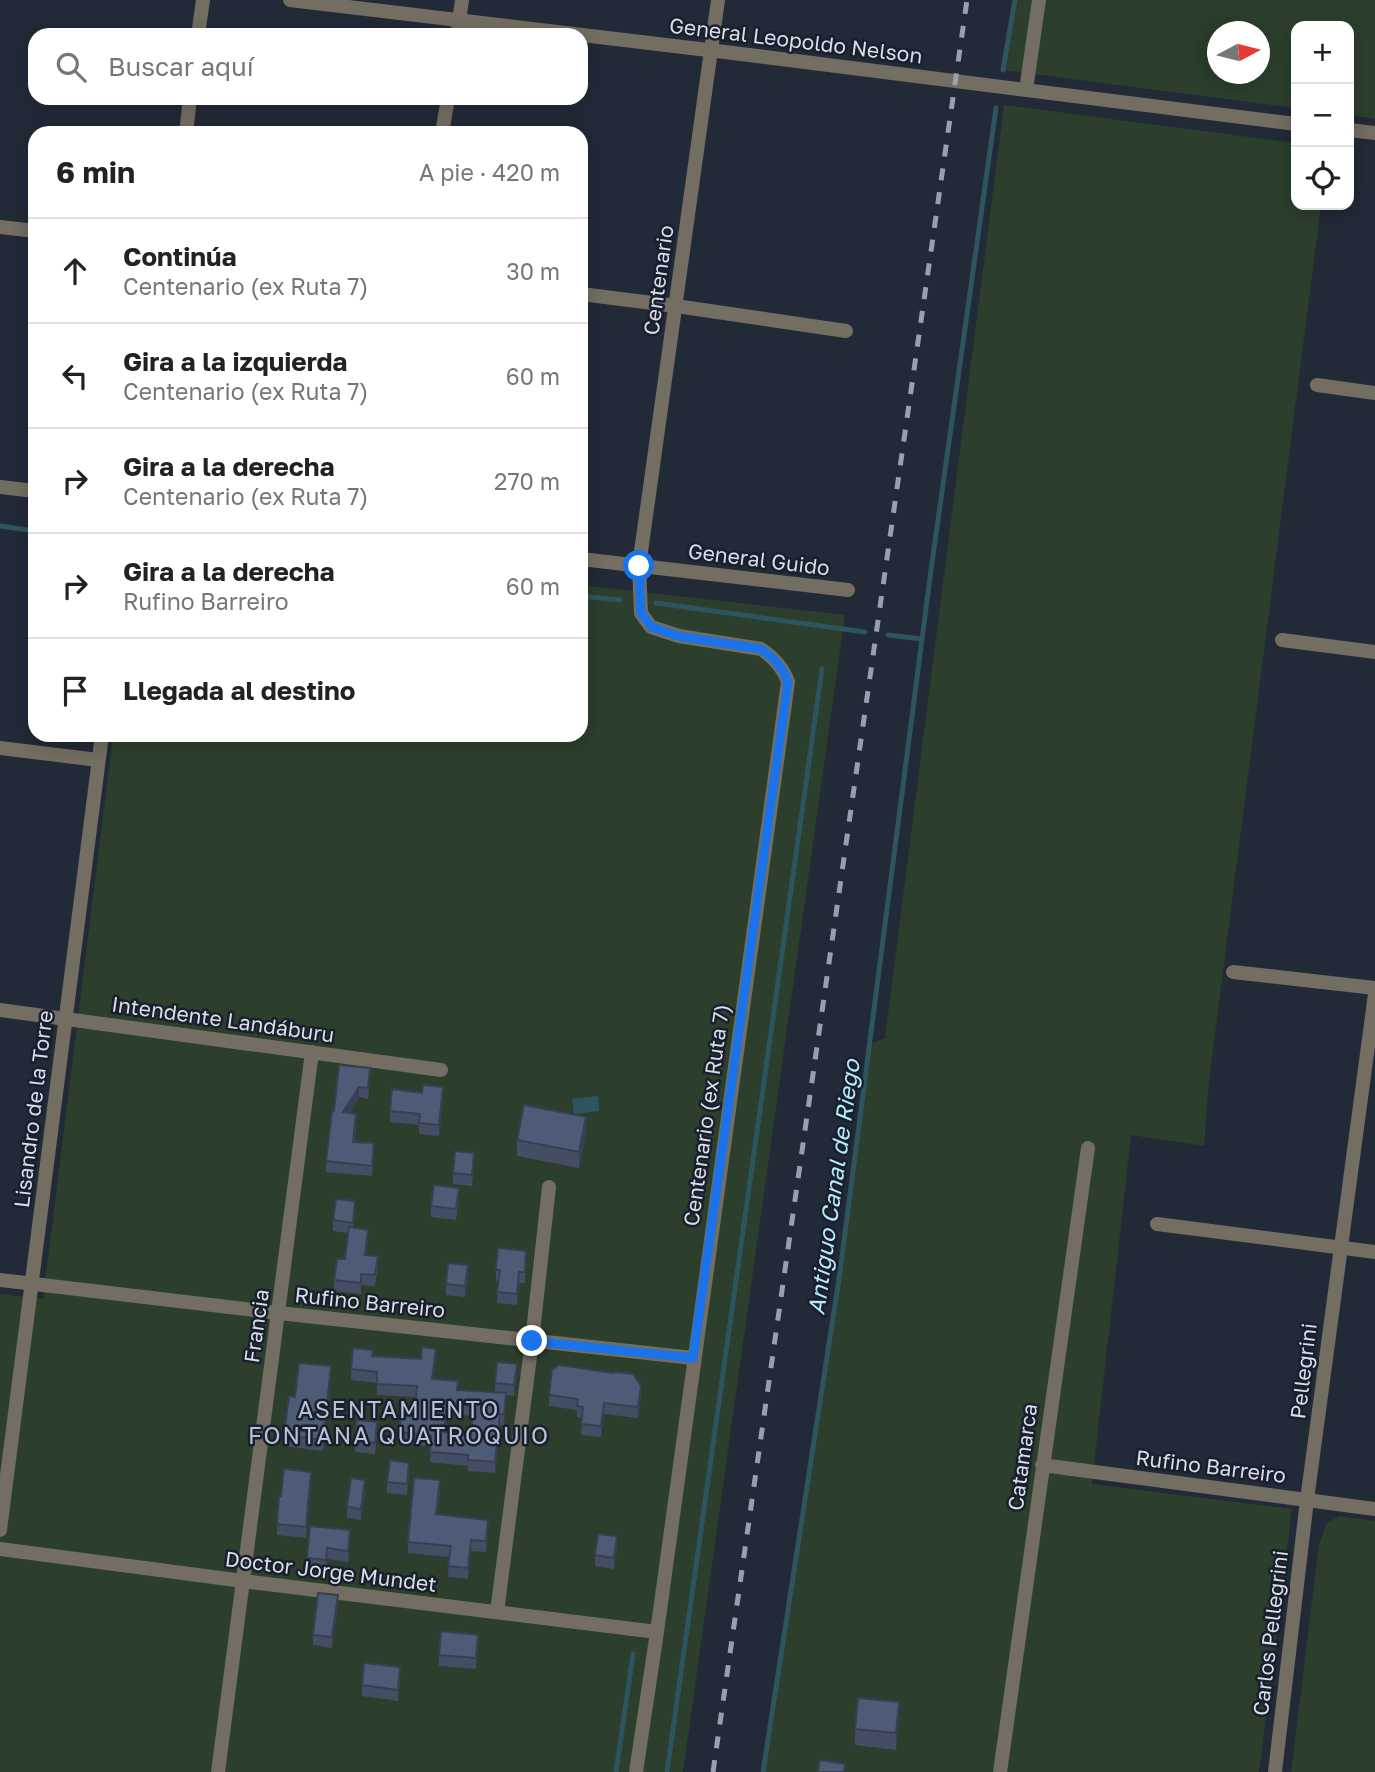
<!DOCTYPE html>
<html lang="es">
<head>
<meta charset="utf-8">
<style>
	body { margin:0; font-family:"Golos Text",sans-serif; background:#f2f2f2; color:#222 }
	.controls { position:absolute; right:21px; top:21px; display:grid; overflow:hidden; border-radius:14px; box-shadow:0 4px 18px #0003 }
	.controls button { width:63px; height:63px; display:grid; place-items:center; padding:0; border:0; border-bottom:2px solid #e0e0e0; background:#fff; color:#222; font:35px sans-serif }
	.compass { position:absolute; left:1207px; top:21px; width:63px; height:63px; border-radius:50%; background:#fff; box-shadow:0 4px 18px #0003; rotate:83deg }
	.stop { position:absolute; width:21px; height:21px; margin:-16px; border:5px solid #1a73e8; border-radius:50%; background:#fff }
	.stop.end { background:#1a73e8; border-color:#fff; box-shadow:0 2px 7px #0008 }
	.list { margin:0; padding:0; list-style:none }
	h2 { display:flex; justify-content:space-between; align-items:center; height:91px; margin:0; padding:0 28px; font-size:30px }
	h2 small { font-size:23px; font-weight:400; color:#767676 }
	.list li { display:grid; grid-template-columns:46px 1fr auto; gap:21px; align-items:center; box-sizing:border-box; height:105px; padding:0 28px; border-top:2px solid #e0e0e0 }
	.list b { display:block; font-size:26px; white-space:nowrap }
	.list p { margin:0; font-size:23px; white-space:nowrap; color:#767676 }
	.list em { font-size:23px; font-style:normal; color:#767676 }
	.icon { flex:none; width:38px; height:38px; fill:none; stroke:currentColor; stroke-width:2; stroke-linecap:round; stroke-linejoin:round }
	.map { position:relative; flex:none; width:1375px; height:1772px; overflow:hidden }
	.search { position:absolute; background:#fff; box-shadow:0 4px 18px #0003; left:28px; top:28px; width:560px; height:77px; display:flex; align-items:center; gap:18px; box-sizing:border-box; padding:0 24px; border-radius:21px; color:#767676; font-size:26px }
	.panel { position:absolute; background:#fff; box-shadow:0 4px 18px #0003; left:28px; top:126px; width:560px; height:616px; border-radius:21px }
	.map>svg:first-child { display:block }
</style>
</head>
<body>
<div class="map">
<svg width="1375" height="1772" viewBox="0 0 1375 1772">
	<rect width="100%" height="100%" fill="#222937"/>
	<path fill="#2b3f2c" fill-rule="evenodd" d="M1015,0H1375V119L1349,115V26H1296V108L1003,70ZM1218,32H1260V74H1218Z
		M1004,105L1296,143V205H1321L1209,1081L1204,1146L1131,1135L1092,1484L1292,1509L1259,1772H764L839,1279L869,1044L885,1038Z
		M581,585L845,615L683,1772H0V1294L43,1299L113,735H581Z
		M1340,1516L1375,1521V1772H1291L1319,1544L1327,1523Z"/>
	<path fill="#2e545f" d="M598,1096L599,1111L574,1114L572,1099Z"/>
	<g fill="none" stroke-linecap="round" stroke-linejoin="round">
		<path stroke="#2e545f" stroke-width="5" d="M1003,70L1015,0
			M0,526L35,531
			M581,596L620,600
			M656,603L865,632
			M888,635L922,639
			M616,1772L633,1654
			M667,1772L822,669
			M763,1772L839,1279L931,570L996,108"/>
		<path stroke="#746d61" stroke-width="14" d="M290,0L733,53L1296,124
			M198,35L203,0
			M457,35L462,0
			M1026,90L1039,0
			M1349,130L1375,133
			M186,133L190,98
			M442,133L448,98
			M0,227L35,231
			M581,294L676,306L846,331
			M1317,385L1375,393
			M0,487L35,491
			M581,559L848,590
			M1282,640L1375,652
			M0,748L98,760
			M1233,972L1375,988
			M0,1010L441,1070
			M1157,1224L1375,1252
			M0,1280L279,1313L693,1358
			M1042,1465L1375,1509
			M0,1530L102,735
			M0,1549L243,1581L657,1632
			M497,1612L532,1341L549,1187
			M218,1772L312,1052
			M636,1772L657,1632L788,682C783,667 773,657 761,649L679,636L651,627L641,613L639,566L718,0
			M1000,1772L1088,1148
			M1275,1772L1307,1500L1375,994"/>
		<path stroke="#9aa0ab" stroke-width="5" stroke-dasharray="12 12" stroke-linecap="butt" d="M713,1772L967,0"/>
	</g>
	<path fill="#434e65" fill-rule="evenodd" d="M339,1065L370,1079L368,1099L359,1097L350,1113L356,1125L355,1142L374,1154L372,1176L326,1172V1161L334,1111Z
		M443,1098L439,1136L419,1134V1125L390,1122V1111Z
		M586,1134L579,1168L517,1156V1140Z
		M474,1164L472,1186L453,1184V1173Z
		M459,1199L456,1220L431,1217V1206Z
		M355,1212L353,1228L368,1241L366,1255L378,1267L375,1286L361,1285V1294L334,1291V1280L345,1259L348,1233L333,1231V1220Z
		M526,1262L525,1283H519L517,1305L497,1303L498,1281H496V1270Z
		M468,1276L465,1297L446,1295V1284Z
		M373,1356L436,1360L433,1379L458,1390L495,1392V1383L517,1375L514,1396L506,1395L504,1425H500L495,1473L468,1471V1466L430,1462L431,1447L399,1442V1432L414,1416L416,1397L377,1395V1383L351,1380V1369ZM447,1414L472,1416L471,1434L445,1432Z
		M331,1377L323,1451L284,1446V1435L295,1397Z
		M549,1395L641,1397L638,1418L604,1414L601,1437L581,1435L582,1418L577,1417V1410L549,1406Z
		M377,1433L375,1454L355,1452V1441Z
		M409,1474L407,1495L387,1493V1482Z
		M311,1483L306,1538L277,1535V1524L281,1496Z
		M365,1491L361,1520L347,1518V1507Z
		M440,1491L437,1514L488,1531L486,1552L471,1551L468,1579L448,1577L449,1557L408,1553V1542Z
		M310,1526L350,1541L348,1562L327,1559L326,1571L307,1569V1558Z
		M617,1547L614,1569L595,1566V1555Z
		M338,1606L332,1648L313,1645V1635Z
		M478,1646L476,1669L439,1666V1655Z
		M400,1678L398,1701L362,1696V1685Z
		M899,1718L896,1750L855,1745V1729Z"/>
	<path fill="#374053" d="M359,1087V1097L343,1123V1112Z
		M443,1087V1098L439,1136V1125Z
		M586,1117V1134L579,1168V1152Z
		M468,1265V1276L465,1297V1286Z
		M436,1349V1360L432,1390V1379Z
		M517,1364V1375L514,1396V1385Z
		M331,1366V1377L323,1451V1440Z
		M641,1386V1397L638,1418V1407Z
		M604,1403V1414L601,1437V1426Z
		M500,1414V1425L495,1473V1462Z
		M311,1472V1483L306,1538V1527Z
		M365,1480V1491L361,1520V1509Z
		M488,1520V1531L486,1552V1541Z
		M617,1536V1547L614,1569V1558Z
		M471,1540V1551L468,1579V1568Z
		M338,1595V1606L332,1648V1637Z
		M400,1667V1678L398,1701V1690Z
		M899,1702V1718L896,1750V1733Z"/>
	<path fill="#4e5b76" stroke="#374053" stroke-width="2" fill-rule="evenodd" d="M339,1065L370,1068L368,1088L359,1087L343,1112L356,1114L353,1142L374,1143L372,1166L326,1161L332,1111H334Z
		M423,1085L443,1087L439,1125L419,1123L420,1114L390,1111L392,1089L422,1093Z
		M524,1105L586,1117L579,1152L517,1140Z
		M455,1151L474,1153L472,1175L453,1173Z
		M434,1185L459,1188L456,1209L431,1206Z
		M336,1199L355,1201L353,1223L333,1220Z
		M349,1227L368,1230L365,1255L378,1256L375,1275L361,1274V1283L334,1280L337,1259H345Z
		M498,1248L526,1251L525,1272H519L517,1294L497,1292L500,1270H496Z
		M448,1263L468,1265L465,1286L446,1284Z
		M422,1347L436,1349L432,1379L458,1381L457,1390L506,1393L504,1414H500L495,1462L468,1460V1455L430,1452L431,1436L399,1432L401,1414L414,1416L417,1386L377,1384V1372L351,1369L353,1348L373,1350L372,1356L421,1359ZM447,1403L473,1405L471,1434L444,1432Z
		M497,1362L517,1364L514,1385L495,1383Z
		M299,1363L331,1366L323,1440L284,1435L289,1396L295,1397Z
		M559,1365L614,1373V1372L633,1374L641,1386L638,1407L604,1403L601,1426L581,1424L583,1407L577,1406L578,1399L549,1395L552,1370Z
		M357,1420L377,1422L375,1443L355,1441Z
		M390,1460L409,1463L407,1484L387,1482Z
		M284,1469L311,1472L306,1527L277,1524L279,1496H281Z
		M351,1478L365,1480L361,1509L347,1507Z
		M414,1478L440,1480L436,1514L488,1520L486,1541L471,1540L468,1568L448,1566L451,1546L408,1542Z
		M310,1526L350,1530L348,1551L327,1548L326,1560L307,1558Z
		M598,1534L617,1536L614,1558L595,1555Z
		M318,1593L338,1595L332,1637L313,1635Z
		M441,1631L478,1635L476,1658L439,1655Z
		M364,1663L400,1667L398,1690L362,1685Z
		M858,1698L899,1702L896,1733L855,1729Z
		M820,1760L845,1764L844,1772H818Z"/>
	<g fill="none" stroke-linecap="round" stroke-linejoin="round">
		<path stroke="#1a73e8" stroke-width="9" d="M532,1341L693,1358L788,682C783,667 773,657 761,649L678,636L652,627L641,613L639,566"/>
	</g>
	<g text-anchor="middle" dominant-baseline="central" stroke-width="5" stroke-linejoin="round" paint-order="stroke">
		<g font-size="21" fill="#d9dee8" stroke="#191f2d">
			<text transform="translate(796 40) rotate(7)">General Leopoldo Nelson</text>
			<text transform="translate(658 280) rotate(-82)">Centenario</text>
			<text transform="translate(759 559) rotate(7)">General Guido</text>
			<text transform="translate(223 1019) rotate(8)">Intendente Landáburu</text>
			<text transform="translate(33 1109) rotate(-83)">Lisandro de la Torre</text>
			<text transform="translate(706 1115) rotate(-82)">Centenario (ex Ruta 7)</text>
			<text transform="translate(370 1302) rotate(6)">Rufino Barreiro</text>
			<text transform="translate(256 1326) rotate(-82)">Francia</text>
			<text transform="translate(1303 1371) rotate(-83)">Pellegrini</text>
			<text transform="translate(1022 1457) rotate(-82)">Catamarca</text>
			<text transform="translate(1211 1466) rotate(7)">Rufino Barreiro</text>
			<text transform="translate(331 1571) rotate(7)">Doctor Jorge Mundet</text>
			<text transform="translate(1270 1633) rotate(-83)">Carlos Pellegrini</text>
		</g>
		<g font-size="23" font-style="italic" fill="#b3eafc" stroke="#191f2d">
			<text transform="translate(833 1187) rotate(-82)">Antiguo Canal de Riego</text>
		</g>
		<g font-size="23" letter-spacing="2" fill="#b8c1d4" stroke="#191f2d">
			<text x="399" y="1409">ASENTAMIENTO<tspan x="399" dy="26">FONTANA QUATROQUIO</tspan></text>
		</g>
	</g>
</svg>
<div class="controls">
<button>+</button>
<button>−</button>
<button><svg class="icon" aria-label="locate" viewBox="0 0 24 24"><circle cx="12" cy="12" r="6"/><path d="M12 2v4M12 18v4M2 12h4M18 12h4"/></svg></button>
</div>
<svg class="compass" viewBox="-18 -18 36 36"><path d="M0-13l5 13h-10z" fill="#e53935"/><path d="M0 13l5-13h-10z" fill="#767676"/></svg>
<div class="stop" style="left:639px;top:566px"></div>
<div class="stop end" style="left:532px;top:1341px"></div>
<div class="search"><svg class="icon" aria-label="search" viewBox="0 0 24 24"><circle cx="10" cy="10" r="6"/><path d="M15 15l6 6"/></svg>Buscar aquí</div>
<section class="panel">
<h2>6 min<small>A pie · 420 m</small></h2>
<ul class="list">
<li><svg class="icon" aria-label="ahead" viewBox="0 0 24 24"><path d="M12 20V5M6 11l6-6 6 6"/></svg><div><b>Continúa</b><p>Centenario (ex Ruta 7)</p></div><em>30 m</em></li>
<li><svg class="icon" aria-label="left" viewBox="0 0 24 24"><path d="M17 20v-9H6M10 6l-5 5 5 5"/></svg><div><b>Gira a la izquierda</b><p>Centenario (ex Ruta 7)</p></div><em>60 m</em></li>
<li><svg class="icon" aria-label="right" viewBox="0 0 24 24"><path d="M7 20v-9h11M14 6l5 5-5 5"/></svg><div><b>Gira a la derecha</b><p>Centenario (ex Ruta 7)</p></div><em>270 m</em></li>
<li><svg class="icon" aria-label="right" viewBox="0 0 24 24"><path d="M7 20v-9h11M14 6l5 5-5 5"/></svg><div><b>Gira a la derecha</b><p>Rufino Barreiro</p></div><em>60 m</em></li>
<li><svg class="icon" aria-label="arrive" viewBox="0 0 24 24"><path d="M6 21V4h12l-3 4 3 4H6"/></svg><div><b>Llegada al destino</b></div></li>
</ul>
</section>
</div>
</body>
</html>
